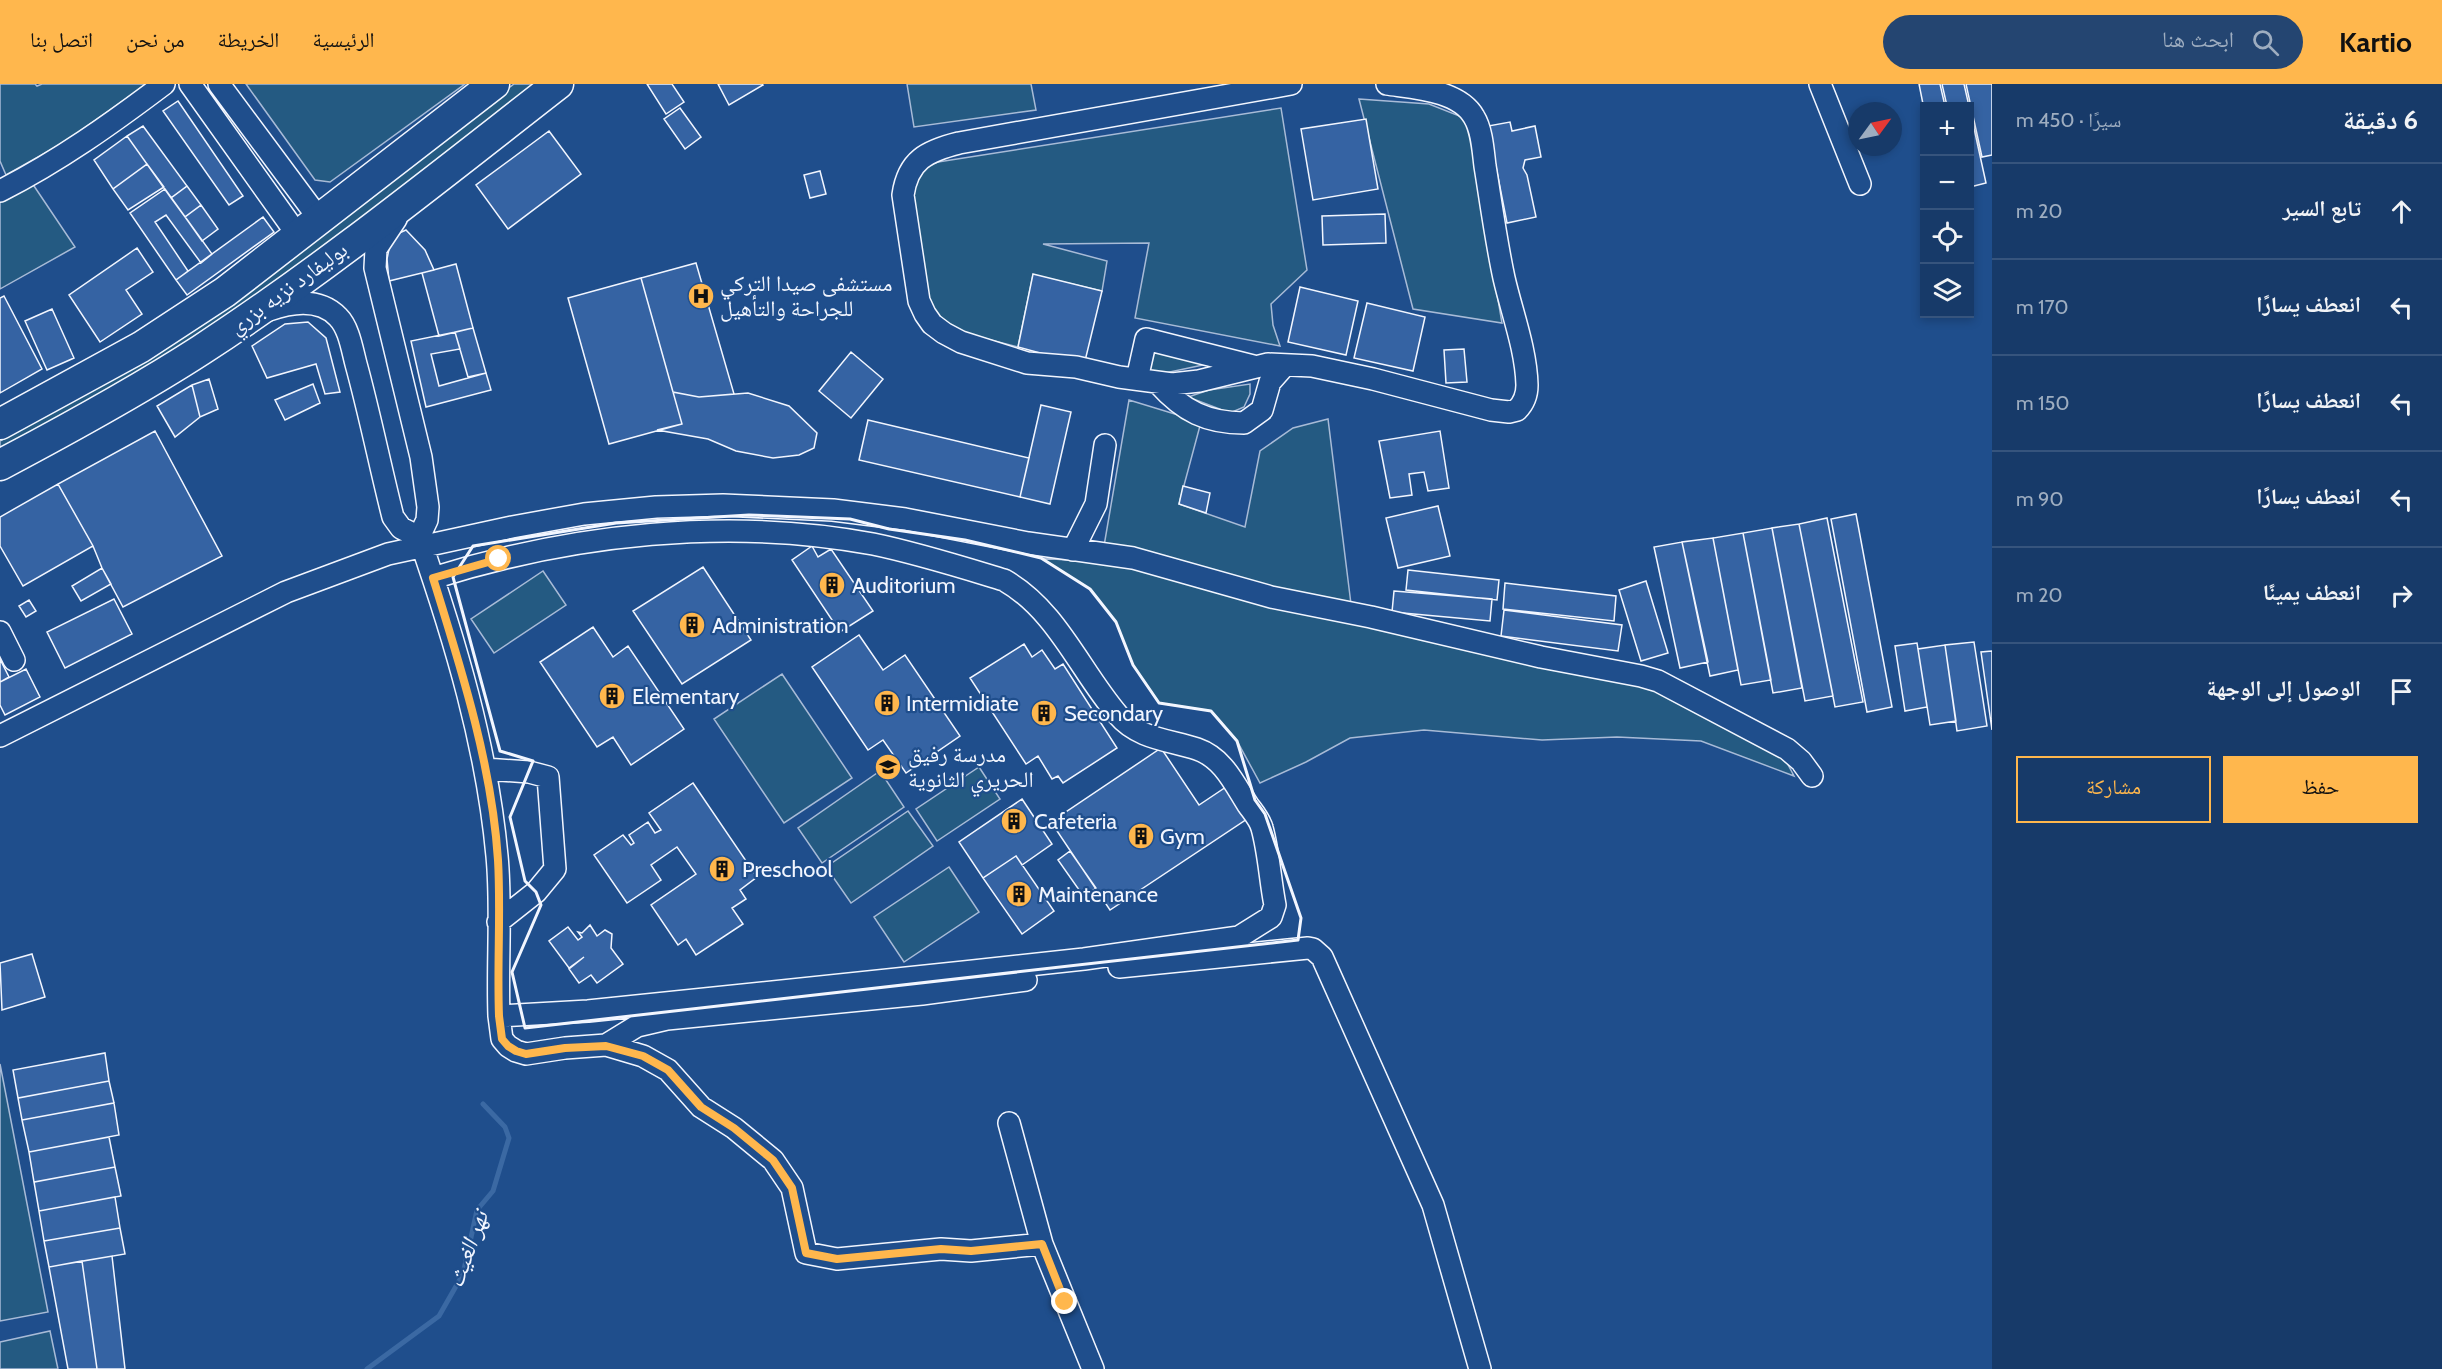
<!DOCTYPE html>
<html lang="ar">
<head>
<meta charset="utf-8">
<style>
	body { margin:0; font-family:Cabin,"Noto Naskh Arabic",sans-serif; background:#244571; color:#f1f3f6; direction:rtl }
	.controls { position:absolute; right:18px; top:18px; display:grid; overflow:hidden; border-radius:0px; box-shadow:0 3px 9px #0003 }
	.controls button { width:54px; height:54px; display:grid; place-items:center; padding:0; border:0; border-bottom:2px solid #36547d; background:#173a69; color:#f1f3f6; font:30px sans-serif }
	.compass { position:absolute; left:1848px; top:18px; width:54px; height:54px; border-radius:50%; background:#173a69; box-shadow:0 3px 9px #0003; rotate:57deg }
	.stop { position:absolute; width:18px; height:18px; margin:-14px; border:4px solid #ffb74d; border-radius:50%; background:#fff }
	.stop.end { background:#ffb74d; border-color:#fff; box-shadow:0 2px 6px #0008 }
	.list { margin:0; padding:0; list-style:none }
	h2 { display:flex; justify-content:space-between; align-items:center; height:78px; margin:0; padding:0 24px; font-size:26px }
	h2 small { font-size:20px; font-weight:400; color:#9eadc0 }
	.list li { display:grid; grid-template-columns:39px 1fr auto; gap:18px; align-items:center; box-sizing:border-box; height:96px; padding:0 24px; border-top:2px solid #36547d }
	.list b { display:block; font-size:22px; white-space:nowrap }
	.list em { font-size:20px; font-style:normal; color:#9eadc0 }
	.actions { display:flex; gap:12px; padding:18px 24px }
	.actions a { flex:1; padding:14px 0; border:2px solid #ffb74d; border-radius:0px; text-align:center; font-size:21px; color:#ffb74d }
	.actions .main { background:#ffb74d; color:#111 }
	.icon { flex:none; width:33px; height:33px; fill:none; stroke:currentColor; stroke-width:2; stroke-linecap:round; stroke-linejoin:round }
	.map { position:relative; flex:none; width:1992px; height:1285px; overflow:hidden; direction:ltr }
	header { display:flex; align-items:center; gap:36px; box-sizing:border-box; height:84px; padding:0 30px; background:#ffb74d; color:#111 }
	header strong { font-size:28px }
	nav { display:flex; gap:33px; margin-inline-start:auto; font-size:21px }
	.search { width:420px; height:54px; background:#244571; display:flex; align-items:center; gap:15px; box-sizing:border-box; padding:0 21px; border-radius:33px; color:#9eadc0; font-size:22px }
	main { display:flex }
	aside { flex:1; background:#173a69 }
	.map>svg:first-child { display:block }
</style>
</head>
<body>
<header>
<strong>Kartio</strong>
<div class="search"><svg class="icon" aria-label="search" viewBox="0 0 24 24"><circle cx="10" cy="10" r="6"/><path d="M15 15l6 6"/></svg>ابحث هنا</div>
<nav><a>الرئيسية</a><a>الخريطة</a><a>من نحن</a><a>اتصل بنا</a></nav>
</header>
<main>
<aside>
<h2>6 دقيقة<small>سيرًا · 450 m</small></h2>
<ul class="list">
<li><svg class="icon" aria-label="ahead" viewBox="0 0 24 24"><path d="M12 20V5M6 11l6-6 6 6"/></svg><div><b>تابع السير</b></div><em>20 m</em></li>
<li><svg class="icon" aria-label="left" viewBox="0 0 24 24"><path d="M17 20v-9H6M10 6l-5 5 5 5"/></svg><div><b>انعطف يسارًا</b></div><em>170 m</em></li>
<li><svg class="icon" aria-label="left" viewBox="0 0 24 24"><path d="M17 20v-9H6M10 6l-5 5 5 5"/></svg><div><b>انعطف يسارًا</b></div><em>150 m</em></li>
<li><svg class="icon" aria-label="left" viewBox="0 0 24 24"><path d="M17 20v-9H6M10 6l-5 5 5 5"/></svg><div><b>انعطف يسارًا</b></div><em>90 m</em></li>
<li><svg class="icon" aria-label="right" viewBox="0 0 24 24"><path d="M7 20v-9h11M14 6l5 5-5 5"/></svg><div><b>انعطف يمينًا</b></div><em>20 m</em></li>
<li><svg class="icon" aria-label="arrive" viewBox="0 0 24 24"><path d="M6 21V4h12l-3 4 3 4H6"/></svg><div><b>الوصول إلى الوجهة</b></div></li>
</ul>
<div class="actions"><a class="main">حفظ</a><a>مشاركة</a></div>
</aside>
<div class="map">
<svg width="1992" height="1285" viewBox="0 0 1992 1285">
	<rect width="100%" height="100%" fill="#1f4e8c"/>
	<path fill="#245a82" stroke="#a8bbd7" stroke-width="1.5" d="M0,0H35L37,2L42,0H147L63,59L6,91L0,77Z
		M246,0H465L330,98L315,96Z
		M514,0H537L257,214L218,241L0,369V357L72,316L386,97Z
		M907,0H1031L1036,26L914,43Z
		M1359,15L1429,20L1462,33L1469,44L1502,239L1413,225Z
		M1281,24L1307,186L1271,220L1273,241L1280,262L1135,234L1149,159L1043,160L1107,177L1102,207L1033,191L1018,263L952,246L926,218L910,110L920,84L938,78Z
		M32,99L75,163L0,205V115Z
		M1151,266L1217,278L1151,292L1149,291Z
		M1250,300V310L1244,323L1230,329L1188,313L1209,306Z
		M1129,316L1201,338L1179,420L1245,443L1260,367L1293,344L1328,335L1351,520L1259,506L1104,462Z
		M1041,474L1129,481L1650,601L1784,673L1794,692L1701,657L1617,653L1542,656L1424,646L1350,654L1306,678L1260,699L1237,657L1211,627L1159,619L1133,581L1116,538L1090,505Z
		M543,487L566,521L494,569L471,535Z
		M782,590L852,694L784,739L714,635Z
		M979,683L1000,715L937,757L916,725Z
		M880,687L904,723L822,779L798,744Z
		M908,727L933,762L851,819L826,783Z
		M949,783L979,828L904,878L874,833Z
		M0,980L48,1228L0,1237Z
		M50,1247L58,1285H0V1258Z"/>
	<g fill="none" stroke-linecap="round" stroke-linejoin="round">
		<path stroke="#3b69a3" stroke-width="5" d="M367,1285L439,1232L463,1190L477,1126L493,1107L509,1054L505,1043L483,1020"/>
	</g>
	<path fill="#3563a3" stroke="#f2f6ff" stroke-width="1.5" d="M647,0H672L684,18L666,30Z
		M718,0H762L763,1L729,21Z
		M1919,0H1940L1945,22H1924V25Z
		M1942,0H1964L1969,22H1947Z
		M1966,0H1992V71L1982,73Z
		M178,17L243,112L229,121L163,27Z
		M680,24L701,53L685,65L664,35Z
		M1970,26L1986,99L1970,103Z
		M1366,35L1378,105L1313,116L1301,45Z
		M1510,38L1512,47L1535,42L1541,73L1525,76L1523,84L1527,91L1536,133L1507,139L1488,42Z
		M143,42L187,102L171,114L127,52Z
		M549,47L581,90L508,145L476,101Z
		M127,52L147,80L113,105L94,76Z
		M147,80L164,103L128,126L113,105Z
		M820,87L826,110L810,114L804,91Z
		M187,102L201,121L185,133L171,114Z
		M165,105L212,170L201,179L166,131L155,138L188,187L176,196L130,129Z
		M201,121L218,145L202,157L185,133Z
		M1385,130L1386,159L1323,161L1322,132Z
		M263,133L274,148L187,211L176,196Z
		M406,146L425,166L434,186L389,197L387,175L389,165L397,150Z
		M137,164L153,188L126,206L142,230L100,258L69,211Z
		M696,179L734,310L699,313L673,308L641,194Z
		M456,180L473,244L439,252L422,189Z
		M1033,190L1102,207L1084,281L1018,263Z
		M641,194L682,340L609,360L568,214Z
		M1300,203L1358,217L1346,271L1288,258Z
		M4,212L42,285L0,309V214Z
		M1367,219L1425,233L1413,287L1354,274Z
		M52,225L74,274L47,286L25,237Z
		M308,238L326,254L340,308L325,310L316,280L267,294L252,262L285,240Z
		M473,244L486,289L468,293L455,248Z
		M455,248L460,265L431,270L439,302L486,289L491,306L426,323L411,257Z
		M1464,265L1467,298L1446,299L1444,266Z
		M851,268L883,295L851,334L819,307Z
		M209,295L218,325L200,333L192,301Z
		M313,300L320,319L285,336L275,316Z
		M192,301L200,333L175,353L157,322Z
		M673,308L699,313L748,309L789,322L817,349L814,364L799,371L773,374L736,367L708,355L657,346L682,340Z
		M1041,321L1071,328L1050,420L1020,413Z
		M868,336L1029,374L1020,413L859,376Z
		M155,347L222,472L123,523L102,484L93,462L58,400Z
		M1440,347L1449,404L1428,407L1424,388L1409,390L1412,411L1390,414L1379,357Z
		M58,400L93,462L23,502L0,462V433Z
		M1183,402L1210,409L1206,429L1179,420Z
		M1438,422L1450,472L1398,484L1386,434Z
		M1856,430L1892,623L1867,628L1831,435Z
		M1827,434L1863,618L1835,623L1799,440Z
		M1799,440L1833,612L1805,617L1772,444Z
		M1772,444L1802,604L1773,609L1743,449Z
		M1743,449L1771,596L1741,601L1713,454Z
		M1713,454L1738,586L1710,592L1682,458Z
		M1682,458L1708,578L1680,584L1654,463Z
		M812,462L818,473L831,465L873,527L840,548L792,476Z
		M703,483L751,556L682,600L633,527Z
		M102,484L111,500L81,517L72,502Z
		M1408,486L1499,496L1497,516L1406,506Z
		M1646,497L1668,569L1641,577L1619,506Z
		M1505,499L1616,512L1614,537L1503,525Z
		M1394,507L1492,515L1490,537L1392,528Z
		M114,515L132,550L65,584L47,548Z
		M29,516L36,527L26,533L19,522Z
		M1504,526L1622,541L1618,567L1501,552Z
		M593,543L613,573L628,562L684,645L631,681L613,653L597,663L540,578Z
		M859,551L883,586L905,571L960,652L906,689L883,656L868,666L812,583Z
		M1974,558L1987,642L1957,647L1945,561Z
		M1917,559L1927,623L1905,627L1895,562Z
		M1024,560L1032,573L1042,566L1055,585L1063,580L1117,664L1063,699L1058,692L1052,695L1038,672L1026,680L970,594Z
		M1945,561L1956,637L1930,641L1918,565Z
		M1992,567V646L1981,568Z
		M0,575L9,593L0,598Z
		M26,585L40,613L5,631L0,621V598Z
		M1161,664L1199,721L1229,701L1250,733L1110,826L1051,738Z
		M693,699L757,793L740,806L746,815L732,824L743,840L696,871L686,855L678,861L651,821L696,790L677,763L651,781L661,796L627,819L594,771L623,751L631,761L634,759L629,751L648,738L655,749L661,746L649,729Z
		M1022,715L1052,760L1022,781L1016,772L983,794L959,758Z
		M1070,767L1096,804L1084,813L1058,776Z
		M1016,772L1054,827L1022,850L983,794Z
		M590,841L597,852L605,846L612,850L611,864L623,880L597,899L591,891L579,899L569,885L584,873L569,884L549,857L568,843L578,856L582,853L578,848L582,849Z
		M32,870L45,913L2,926L0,879Z
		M105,969L109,997L18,1014L13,986Z
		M109,997L114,1019L22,1036L18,1014Z
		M114,1019L119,1051L29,1068L22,1036Z
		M109,1053L115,1083L34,1098L29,1068Z
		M115,1083L121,1112L39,1127L34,1098Z
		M115,1113L120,1144L44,1157L39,1127Z
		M120,1144L125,1170L49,1183L44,1157Z
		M112,1172L125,1285H97L82,1177Z
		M82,1177L97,1285H68L49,1183Z"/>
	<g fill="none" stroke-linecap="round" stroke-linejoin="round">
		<defs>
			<path id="minor" d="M190,0L299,153
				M219,0L320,136
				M1291,0L959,59C927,67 908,76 903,111L919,217L925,230L932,240L944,249L961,258L1027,279L1076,283L1119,293L1172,300L1199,297L1268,280L1312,282L1373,295L1491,326L1509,328L1517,326C1524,319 1527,311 1527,301C1526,265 1512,229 1504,194C1496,157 1491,119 1485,82C1483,66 1482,46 1474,33C1459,6 1414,4 1387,0
				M1820,0L1860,100
				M0,107C59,77 111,40 164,0
				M396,135L376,165L375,184L421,373L428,423L427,436L419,453
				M269,226C292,218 320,214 338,233C349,244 352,265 356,280C370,331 380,382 393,433L401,444L419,453C455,556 487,663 497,772C502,824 497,879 499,932L502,955L508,962L516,967L526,970L565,964L606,961L643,972L668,986L701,1023L734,1044L773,1076L792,1104L806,1169L837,1175L941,1165L971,1167L1042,1160L1093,1285
				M1137,295L1146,255L1253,282
				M1159,300C1183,327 1207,339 1244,339L1262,326L1270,298L1285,281
				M1073,466L1096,420L1105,361
				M433,494C572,450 729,433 873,460C917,469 961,483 1004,496C1057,526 1080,587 1118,631C1138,655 1170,656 1197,665C1223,674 1234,699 1248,721C1253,728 1260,736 1262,744C1269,769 1270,796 1275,821L1271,833L1239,853L1084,875L964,888L588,927L499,932
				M0,548L14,576
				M0,652L286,508L388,470L512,443L584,430L656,423L723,421L833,426L905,435L1028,459L1133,474L1271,513L1371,533L1541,573L1641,592L1658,597L1787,665L1801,677L1812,692
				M485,685L529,688L548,693L555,785L536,808L498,838
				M1119,883L1308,864L1313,865L1322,873L1433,1121L1480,1285
				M606,961L637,942L667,935L922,910L1026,896
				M1009,1039L1042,1160"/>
			<path id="highway" d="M0,340L141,263L225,208L494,0
				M0,381C68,345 136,308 201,266C325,185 441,91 558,0"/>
		</defs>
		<use href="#minor" stroke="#f2f6ff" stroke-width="24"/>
		<use href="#highway" stroke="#f2f6ff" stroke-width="33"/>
		<use href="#minor" stroke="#1f4e8c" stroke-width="21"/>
		<use href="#highway" stroke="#1f4e8c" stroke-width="30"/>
		<path stroke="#f2f6ff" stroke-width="3" d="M749,431L850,435L889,445L965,456L1041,474L1090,505L1116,538L1133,581L1159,619L1211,627L1237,657L1255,716L1265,730L1301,834L1298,856L525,944L512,888L541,821L536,808L525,797L510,733L533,677L500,667L453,493L473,462L616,439Z"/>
	</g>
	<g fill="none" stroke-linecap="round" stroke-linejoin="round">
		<path stroke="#ffb74d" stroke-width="8" d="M499,475L433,494C461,584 492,681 498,776C501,827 497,880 499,932L502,955L508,962L516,967L526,970L565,964L606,962L643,972L668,986L701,1023L734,1044L773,1076L792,1104L806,1169L837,1175L941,1165L971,1167L1042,1160L1065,1218"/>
	</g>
	<defs>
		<symbol id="hospital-disc" viewBox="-11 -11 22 22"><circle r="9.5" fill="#ffb74d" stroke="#1f4e8c"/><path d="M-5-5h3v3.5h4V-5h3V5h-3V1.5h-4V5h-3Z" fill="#111"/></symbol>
		<symbol id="building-disc" viewBox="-11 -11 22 22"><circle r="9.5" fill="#ffb74d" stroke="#1f4e8c"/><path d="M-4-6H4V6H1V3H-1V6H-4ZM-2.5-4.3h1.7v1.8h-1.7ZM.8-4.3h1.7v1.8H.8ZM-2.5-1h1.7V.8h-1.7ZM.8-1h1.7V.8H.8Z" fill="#111"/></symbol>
		<symbol id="school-disc" viewBox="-11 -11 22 22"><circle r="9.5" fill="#ffb74d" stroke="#1f4e8c"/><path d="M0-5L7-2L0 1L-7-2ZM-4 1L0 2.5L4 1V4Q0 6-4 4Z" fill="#111"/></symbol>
	</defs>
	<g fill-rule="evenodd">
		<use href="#hospital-disc" x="686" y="197" width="30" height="30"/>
		<use href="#building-disc" x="817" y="486" width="30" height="30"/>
		<use href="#building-disc" x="677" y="526" width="30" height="30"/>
		<use href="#building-disc" x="597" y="597" width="30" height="30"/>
		<use href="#building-disc" x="872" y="604" width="30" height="30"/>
		<use href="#building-disc" x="1029" y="614" width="30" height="30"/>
		<use href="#school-disc" x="873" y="668" width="30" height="30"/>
		<use href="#building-disc" x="999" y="722" width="30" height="30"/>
		<use href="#building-disc" x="1126" y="737" width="30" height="30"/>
		<use href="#building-disc" x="707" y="770" width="30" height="30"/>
		<use href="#building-disc" x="1004" y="795" width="30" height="30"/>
	</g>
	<g text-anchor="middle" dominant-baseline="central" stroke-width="4.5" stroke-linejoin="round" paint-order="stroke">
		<g font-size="22" fill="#f2f6ff" stroke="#1f4e8c" text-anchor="start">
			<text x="720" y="199">مستشفى صيدا التركي<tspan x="720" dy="25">للجراحة والتأهيل</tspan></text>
			<text x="852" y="501">Auditorium</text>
			<text x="712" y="541">Administration</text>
			<text x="632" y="612">Elementary</text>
			<text x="906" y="619">Intermidiate</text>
			<text x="1064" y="629">Secondary</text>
			<text x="908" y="670">مدرسة رفيق<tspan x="908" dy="25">الحريري الثانوية</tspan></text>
			<text x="1034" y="737">Cafeteria</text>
			<text x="1160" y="752">Gym</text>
			<text x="742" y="785">Preschool</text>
			<text x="1038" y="810">Maintenance</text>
		</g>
		<g font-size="22" fill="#f2f6ff" stroke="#1f4e8c">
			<text transform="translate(288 204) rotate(-36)">بوليفارد نزيه بزري</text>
		</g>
		<g font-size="24" font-style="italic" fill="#f2f6ff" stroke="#1f4e8c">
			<text transform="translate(467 1165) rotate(-70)">نهر الغيث</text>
		</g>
	</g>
</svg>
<div class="controls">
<button>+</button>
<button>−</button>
<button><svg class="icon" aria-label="locate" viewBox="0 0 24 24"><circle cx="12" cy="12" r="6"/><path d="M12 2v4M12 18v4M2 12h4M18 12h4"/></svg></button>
<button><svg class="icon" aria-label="layers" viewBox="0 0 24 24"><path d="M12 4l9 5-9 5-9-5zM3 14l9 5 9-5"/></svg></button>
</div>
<svg class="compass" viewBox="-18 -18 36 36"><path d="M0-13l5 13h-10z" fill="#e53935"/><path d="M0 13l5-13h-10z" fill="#9eadc0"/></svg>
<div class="stop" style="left:499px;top:475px"></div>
<div class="stop end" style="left:1065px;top:1218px"></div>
</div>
</main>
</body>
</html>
